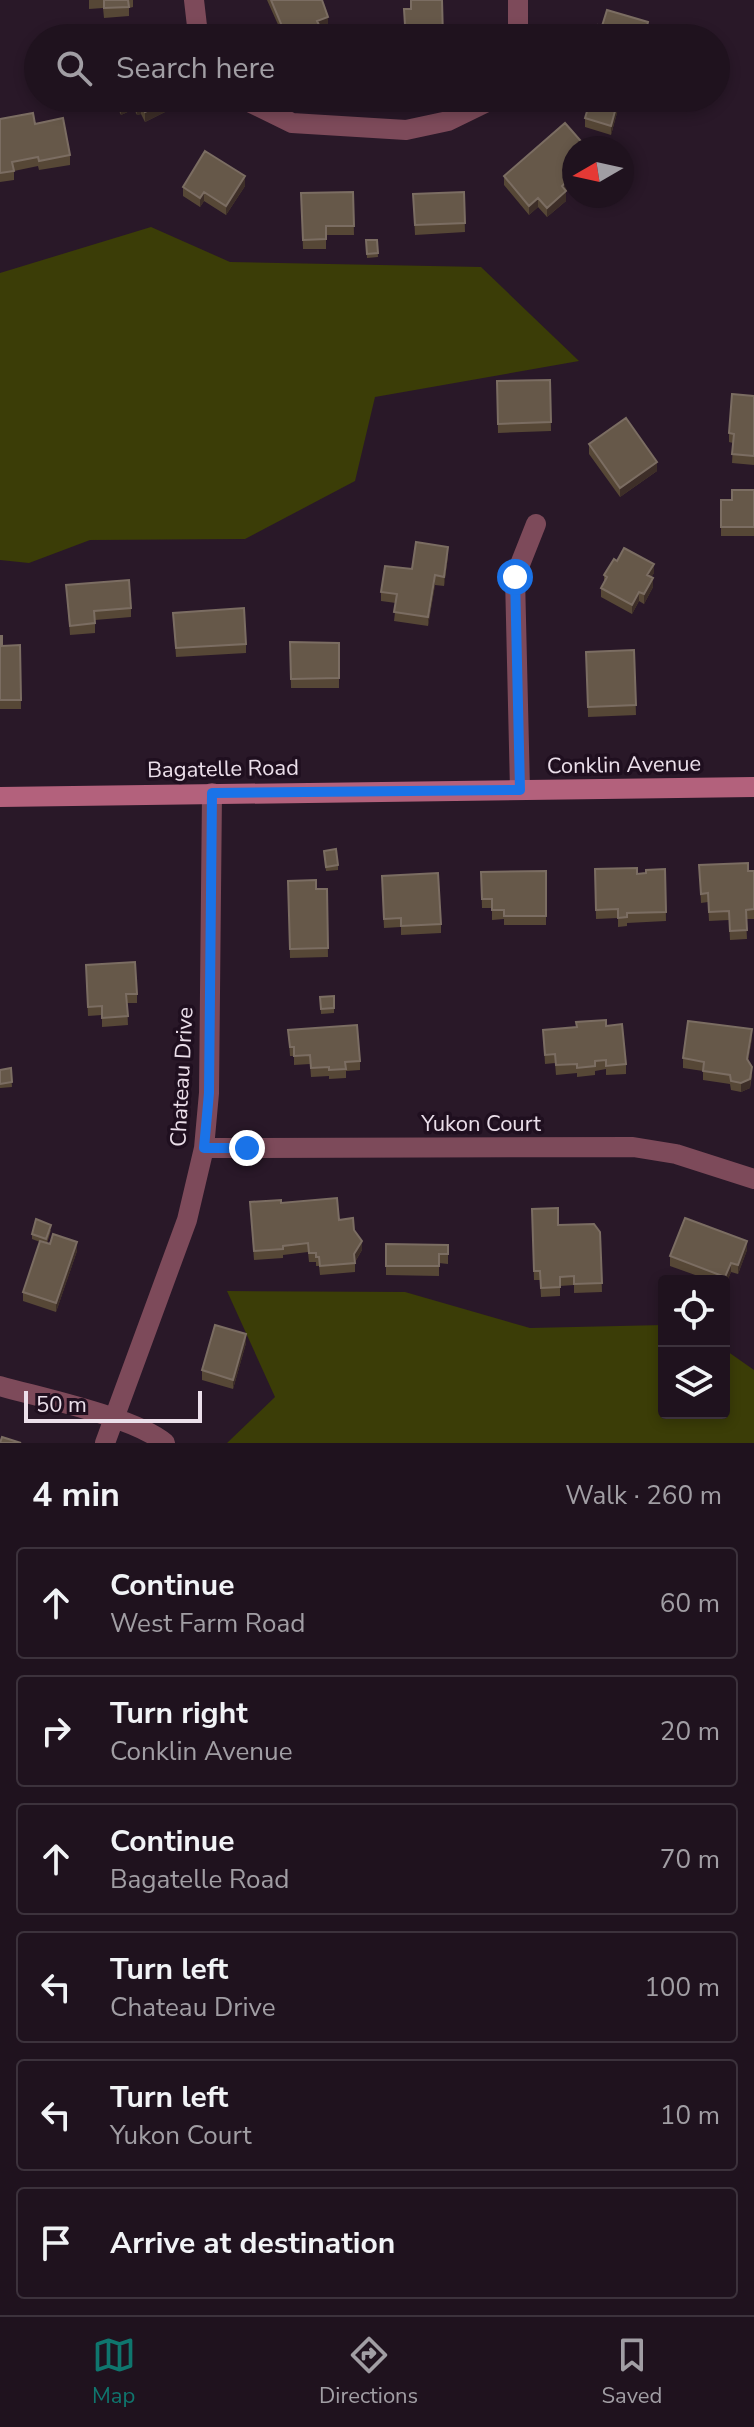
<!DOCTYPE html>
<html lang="en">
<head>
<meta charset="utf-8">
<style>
	body { margin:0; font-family:"Nunito Sans",sans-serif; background:#2c202b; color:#f1f3f6 }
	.controls { position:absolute; right:24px; bottom:24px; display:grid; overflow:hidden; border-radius:8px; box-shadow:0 4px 12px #0003 }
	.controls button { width:72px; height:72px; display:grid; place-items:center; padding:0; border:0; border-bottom:2px solid #3c323c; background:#1f121e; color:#f1f3f6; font:40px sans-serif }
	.compass { position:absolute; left:562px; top:136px; width:72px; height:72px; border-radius:50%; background:#1f121e; box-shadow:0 4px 12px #0003; rotate:261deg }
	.scale { position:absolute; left:24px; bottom:20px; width:178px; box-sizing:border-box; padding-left:8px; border:4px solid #ebdfea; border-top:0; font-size:22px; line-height:28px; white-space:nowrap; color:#ebdfea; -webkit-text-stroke:6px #1f0f1f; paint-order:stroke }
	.stop { position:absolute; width:24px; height:24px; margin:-18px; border:6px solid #1a73e8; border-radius:50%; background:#fff }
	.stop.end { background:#1a73e8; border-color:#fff; box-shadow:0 2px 8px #0008 }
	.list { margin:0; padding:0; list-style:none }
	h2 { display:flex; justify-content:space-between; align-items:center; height:104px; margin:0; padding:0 32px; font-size:34px }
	h2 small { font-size:26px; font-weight:400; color:#a19ea4 }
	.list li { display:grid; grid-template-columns:52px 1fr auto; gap:24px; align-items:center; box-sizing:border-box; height:112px; margin:0 16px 16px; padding:0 16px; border:2px solid #3c323c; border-radius:8px }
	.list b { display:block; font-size:30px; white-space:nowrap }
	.list p { margin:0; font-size:26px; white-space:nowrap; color:#a19ea4 }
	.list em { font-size:26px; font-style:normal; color:#a19ea4 }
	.icon { flex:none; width:44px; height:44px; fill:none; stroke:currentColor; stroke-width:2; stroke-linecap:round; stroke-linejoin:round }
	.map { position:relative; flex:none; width:754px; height:1443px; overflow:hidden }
	.search { position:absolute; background:#1f121e; box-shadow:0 4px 12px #0003; left:24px; right:24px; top:24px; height:88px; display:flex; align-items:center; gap:20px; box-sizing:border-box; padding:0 28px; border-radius:44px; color:#a19ea4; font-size:30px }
	.sheet { height:872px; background:#1f121e }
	nav { display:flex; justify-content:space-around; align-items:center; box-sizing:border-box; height:112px; border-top:2px solid #3c323c; background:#1f121e; font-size:22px; color:#a19ea4 }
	nav a { display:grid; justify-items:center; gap:4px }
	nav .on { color:#0f766e }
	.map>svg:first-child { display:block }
</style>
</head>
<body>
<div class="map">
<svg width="754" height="1443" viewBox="0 0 754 1443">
	<rect width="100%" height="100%" fill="#291828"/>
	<path fill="#3b3d07" d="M151,227L230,262L481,267L579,361L375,397L355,481L245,539L90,540L29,563L0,560V273Z
		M227,1291L405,1292L530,1328L664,1325V1413H724V1349L754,1370V1443H227L275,1397Z"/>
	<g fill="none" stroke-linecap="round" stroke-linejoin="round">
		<path stroke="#7d4a5a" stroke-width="20" d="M194,0L197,26L202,38
			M516,38L518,29V0
			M245,98L249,102L292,123L406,130L448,121L489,101L492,98
			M520,790L515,577L536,524
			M204,1148L633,1147L676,1154L754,1179
			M0,1386C42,1398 134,1417 165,1443
			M105,1443L187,1220L204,1148L209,1093L212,793"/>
		<path stroke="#b3617c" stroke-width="20" d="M0,797L754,787"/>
	</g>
	<path fill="#564736" d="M89,0H133V7L129,8V16L104,18L103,8L89,9Z
		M267,0H322L328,26L319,30V35L311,38H284Z
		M404,9L443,38L405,34Z
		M115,98H165L167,111L145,122L141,114L137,115L134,109L121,115L115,103Z
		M583,98H616L618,109L611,135L585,127V118L590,102L583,100Z
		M0,119L35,124L70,155V165L39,170L38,166L14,171V180L0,182Z
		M504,176L566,191V201L547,217L538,207L529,215L504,185Z
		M245,186L226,215L204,201L200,207L183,196V187Z
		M353,192L354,235H326V249H303L301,193Z
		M464,192L465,232L415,235L413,194Z
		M366,240H377L378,257L367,258Z
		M550,380L551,431L498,433L497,381Z
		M754,396V465L732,463L733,443L729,442V433Z
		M589,444L657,471L620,497L589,454Z
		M754,490V536H721V500H732Z
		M448,556L444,586L435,585L428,626L394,621L396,603L381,601V592L412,569Z
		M654,573L651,577L653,587L644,604L639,601L632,614L601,597V588L604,582V575Z
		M66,585L131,608V617L95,620V633L70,635Z
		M173,613L246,644V653L176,657Z
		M0,636L2,646L20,645L21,709H0Z
		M290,642L339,643V688H291Z
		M634,650L636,715L588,717L586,652Z
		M324,851L338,865V870L326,871Z
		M699,865L748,871H754V919H746L747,939L730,940L729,920L709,921L708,902L701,903Z
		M595,869L637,874L646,873L665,869L666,921L627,923V926L618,927V918L596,919Z
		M546,871V925H504V919L492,920V908H482L481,872Z
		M288,881L316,889H327L328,957L290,958Z
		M382,886L441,924V933L401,935V927L384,928Z
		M86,974L137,994V1003H127L128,1025L102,1027V1015L88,1016Z
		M334,996V1013L321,1014L320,997Z
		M576,1022L606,1026L626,1064V1074L606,1075V1069L595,1071V1075L577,1077V1073L556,1075L555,1063L545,1064L543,1030L576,1027Z
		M288,1030L360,1061V1070L346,1071V1078L329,1079V1076L311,1077L310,1064L294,1065V1056H290Z
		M752,1038L748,1061L752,1076L750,1088L741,1092L731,1090L730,1084L703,1080V1071L683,1068V1058Z
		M11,1068L12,1087L0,1088V1070Z
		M250,1202L281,1203L339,1220L362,1250L355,1262V1272L320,1275L319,1266H316V1262H309L308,1252L283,1255V1258L254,1260Z
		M532,1209L558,1225L600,1232L602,1292L574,1293V1285L560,1286V1296L541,1297L540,1280H534Z
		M51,1230L47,1243L77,1251L56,1312L23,1301V1292L40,1242L32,1239V1234Z
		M386,1244L448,1245V1264L439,1263V1276L386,1275Z
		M747,1250L738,1274L731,1272L725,1286H724V1281H712L670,1266V1256Z
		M246,1343L233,1389L202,1380V1370Z"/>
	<path fill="#3d2e28" d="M328,17V26L319,30V35L311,38H290L317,21Z
		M648,22V31L646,38H644Z
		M134,100V109L121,115V106Z
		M618,100V109L611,135V126Z
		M167,102V111L145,122V112Z
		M141,105V114L137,115V106Z
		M574,175V184L562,195V186Z
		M245,176V186L226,215V206Z
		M566,191V201L547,217V208Z
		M204,192V201L200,207V198Z
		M538,198V207L529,215V206Z
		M657,462V471L620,497V488Z
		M448,547V556L444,586V577Z
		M654,564V573L647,584V575Z
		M435,575V585L428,626V617Z
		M653,578V587L644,604V594Z
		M639,592V601L632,614V605Z
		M752,1029V1038L747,1068V1059Z
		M752,1067L750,1088L741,1092V1083Z
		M362,1241V1250L354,1263V1254Z
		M747,1241V1250L738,1274V1265Z
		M77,1242V1251L56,1312V1303Z
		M731,1263V1272L725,1286V1277Z
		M246,1334V1343L233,1389V1380Z"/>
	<path fill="#665849" stroke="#7b6d62" stroke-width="2" d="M104,0H128L129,7L104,8Z
		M271,0H322L328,17L317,21L319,25L287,38Z
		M411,0H442L443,38H411V25H405L404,9H411Z
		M607,10L648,22L644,38H595L598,25L602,26Z
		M81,27L83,38H66L65,29Z
		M117,98H165L167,102L145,112L141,105L137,106L134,100L121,106Z
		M591,98H613L618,100L611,126L585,118Z
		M33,113L35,124L63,118L70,155L39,161L38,157L12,162L14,171L0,173V119Z
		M565,123L587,148H574V175L562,186L566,191L547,208L538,198L529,206L504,176Z
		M205,151L245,176L226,206L204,192L200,198L183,187Z
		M353,192L354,226H326V239L303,240L301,193Z
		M464,192L465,223L415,225L413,194Z
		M366,240H377L378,253L367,254Z
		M550,380L551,422L498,424L497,381Z
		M732,394L754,396V456L732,454L734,434L729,433Z
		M626,418L657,462L620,488L589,444Z
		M732,490H754V527H721V500H732Z
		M416,542L448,547L444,577L435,575L428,617L394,612L397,594L381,592L385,566L412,569Z
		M624,548L654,564L647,575L653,578L644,594L639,592L632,605L601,588L607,577L604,575L614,559L617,561Z
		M129,580L131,608L94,611L95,623L70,626L66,585Z
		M244,608L246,644L176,648L173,613Z
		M0,636H2V646L20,645L21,700H0Z
		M290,642L339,643V678L291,679Z
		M634,650L636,705L588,707L586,652Z
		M336,849L338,865L326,867L324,851Z
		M748,863V871H754V909L746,910L747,930L730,931L729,911L709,912L708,893L701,894L699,865Z
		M637,868V874L646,873V870L665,869L666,912L627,913V917L618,918V909L596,910L595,869Z
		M546,871V916H504V910H492V899H482L481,872Z
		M438,873L441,924L401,926V918L384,919L382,876Z
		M316,880V889H327L328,948L290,949L288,881Z
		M135,962L137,994H126L128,1016L102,1018V1006L88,1007L86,965Z
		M334,996V1008L321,1009L320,997Z
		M606,1020V1026L622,1024L626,1064L606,1066V1060L595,1061V1066L577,1068V1064L556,1065L555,1054L545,1055L543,1030L577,1027L576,1022Z
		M688,1021L752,1029L747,1059L752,1067L750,1079L741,1083L731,1081L730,1075L703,1071L704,1062L683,1058Z
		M357,1025L360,1061L345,1062L346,1069L329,1070V1067L311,1068L310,1055L294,1056V1047H290L288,1030Z
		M11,1068L12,1082L0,1084V1070Z
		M337,1198L339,1220L353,1218L354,1230L362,1241L354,1254L355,1263L320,1266L319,1257H316V1253H309L308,1243L283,1246V1249L254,1251L250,1202L281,1200V1203Z
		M558,1208V1225L594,1224L600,1232L602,1283L574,1284V1276L560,1277V1287L541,1288L540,1271H534L532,1209Z
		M685,1218L747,1241L738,1265L731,1263L725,1277L670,1256Z
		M36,1219L51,1225L46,1239L32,1234Z
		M53,1234L77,1242L56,1303L23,1292L40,1241L50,1244Z
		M386,1244L448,1245V1254H439V1266H386Z
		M215,1325L246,1334L233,1380L202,1370Z
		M2,1437L21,1443H0Z"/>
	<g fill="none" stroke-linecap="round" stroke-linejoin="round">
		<path stroke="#1a73e8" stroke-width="10" d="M247,1148H204L209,1093L212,793L520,790L515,577"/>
	</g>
	<g text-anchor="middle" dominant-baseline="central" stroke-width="7" stroke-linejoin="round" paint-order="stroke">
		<g font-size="22" fill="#ebdfea" stroke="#1f0f1f">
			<text transform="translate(624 765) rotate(-1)">Conklin Avenue</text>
			<text transform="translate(223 769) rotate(-1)">Bagatelle Road</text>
			<text transform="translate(182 1077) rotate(-87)">Chateau Drive</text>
			<text x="481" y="1124">Yukon Court</text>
		</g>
	</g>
</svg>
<div class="controls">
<button><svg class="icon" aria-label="locate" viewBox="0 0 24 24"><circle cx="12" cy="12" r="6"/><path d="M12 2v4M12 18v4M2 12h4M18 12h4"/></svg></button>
<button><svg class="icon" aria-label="layers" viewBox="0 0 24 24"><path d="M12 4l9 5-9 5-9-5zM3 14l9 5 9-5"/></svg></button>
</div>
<svg class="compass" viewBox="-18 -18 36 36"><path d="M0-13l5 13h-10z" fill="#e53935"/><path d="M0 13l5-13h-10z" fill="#a19ea4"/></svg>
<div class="scale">50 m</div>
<div class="stop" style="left:515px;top:577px"></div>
<div class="stop end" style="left:247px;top:1148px"></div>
<div class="search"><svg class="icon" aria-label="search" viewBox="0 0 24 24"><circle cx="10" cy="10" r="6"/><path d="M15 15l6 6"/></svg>Search here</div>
</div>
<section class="sheet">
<h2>4 min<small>Walk · 260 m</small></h2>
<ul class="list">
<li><svg class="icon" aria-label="ahead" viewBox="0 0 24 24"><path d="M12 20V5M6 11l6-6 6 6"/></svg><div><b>Continue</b><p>West Farm Road</p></div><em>60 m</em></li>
<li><svg class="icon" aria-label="right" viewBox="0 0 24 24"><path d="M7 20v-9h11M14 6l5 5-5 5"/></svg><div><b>Turn right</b><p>Conklin Avenue</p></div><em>20 m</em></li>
<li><svg class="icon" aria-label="ahead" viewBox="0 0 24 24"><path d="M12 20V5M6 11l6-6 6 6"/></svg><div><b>Continue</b><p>Bagatelle Road</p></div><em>70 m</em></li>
<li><svg class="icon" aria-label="left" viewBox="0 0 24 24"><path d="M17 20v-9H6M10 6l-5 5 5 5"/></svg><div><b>Turn left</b><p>Chateau Drive</p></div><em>100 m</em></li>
<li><svg class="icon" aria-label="left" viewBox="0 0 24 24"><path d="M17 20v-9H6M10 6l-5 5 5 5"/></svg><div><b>Turn left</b><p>Yukon Court</p></div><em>10 m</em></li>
<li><svg class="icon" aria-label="arrive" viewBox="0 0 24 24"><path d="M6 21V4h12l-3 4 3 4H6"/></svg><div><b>Arrive at destination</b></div></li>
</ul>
</section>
<nav>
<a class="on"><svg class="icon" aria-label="map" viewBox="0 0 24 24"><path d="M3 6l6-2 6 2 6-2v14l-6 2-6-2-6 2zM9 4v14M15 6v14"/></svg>Map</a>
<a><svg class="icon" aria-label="directions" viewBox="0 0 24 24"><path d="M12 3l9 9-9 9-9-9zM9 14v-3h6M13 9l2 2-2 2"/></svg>Directions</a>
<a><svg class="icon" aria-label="saved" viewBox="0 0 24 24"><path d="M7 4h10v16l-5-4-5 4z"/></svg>Saved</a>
</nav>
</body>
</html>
